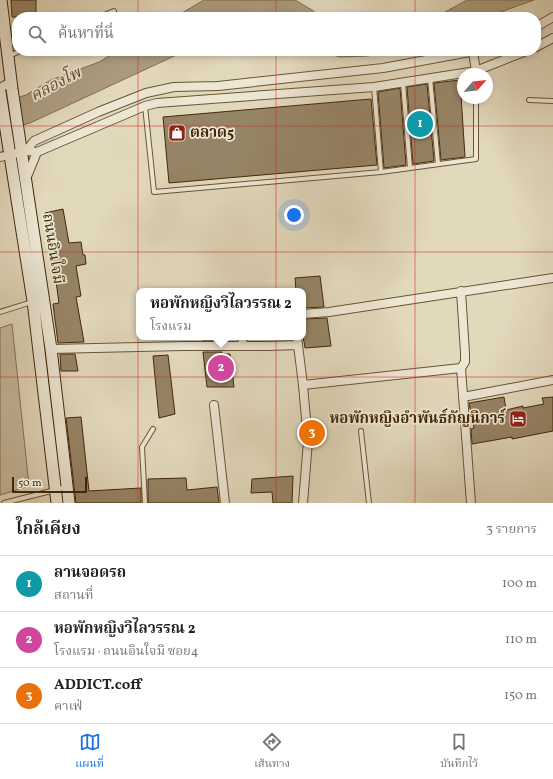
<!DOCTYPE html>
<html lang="th">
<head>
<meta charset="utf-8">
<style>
	body { margin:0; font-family:Vollkorn,"Noto Serif Thai",serif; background:#f2f2f2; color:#222 }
	.compass { position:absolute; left:457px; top:68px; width:36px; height:36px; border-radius:50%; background:#fff; box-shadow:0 2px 6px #0003; rotate:63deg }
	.scale { position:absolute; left:12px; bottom:10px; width:75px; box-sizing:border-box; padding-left:4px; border:2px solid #432809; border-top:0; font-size:11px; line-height:14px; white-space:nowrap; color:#432809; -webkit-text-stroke:3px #ece6d3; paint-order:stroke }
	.you { position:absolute; left:294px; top:215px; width:14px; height:14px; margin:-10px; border:3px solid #fff; border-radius:50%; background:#1a73e8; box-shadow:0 0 0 6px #1a73e833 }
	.badge { display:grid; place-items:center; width:26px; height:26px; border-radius:50%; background:#1a73e8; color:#fff; font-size:13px; font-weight:700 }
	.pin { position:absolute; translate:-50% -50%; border:2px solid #fff; box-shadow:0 1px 4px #0006 }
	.popup { position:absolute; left:136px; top:288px; width:170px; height:52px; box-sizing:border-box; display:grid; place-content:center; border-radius:8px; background:#fff; filter:drop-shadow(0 1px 3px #0005); font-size:13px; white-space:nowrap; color:#767676 }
	.popup b { font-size:15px; color:#222 }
	.popup::after { content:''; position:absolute; left:50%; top:100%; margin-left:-8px; border:8px solid transparent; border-top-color:#fff }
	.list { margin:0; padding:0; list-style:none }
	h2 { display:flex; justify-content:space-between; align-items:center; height:52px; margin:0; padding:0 16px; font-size:17px }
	h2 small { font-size:13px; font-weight:400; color:#767676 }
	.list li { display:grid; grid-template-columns:26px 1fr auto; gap:12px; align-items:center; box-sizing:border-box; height:56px; padding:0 16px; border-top:1px solid #e0e0e0 }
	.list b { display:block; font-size:15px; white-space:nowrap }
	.list p { margin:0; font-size:13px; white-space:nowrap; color:#767676 }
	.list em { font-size:13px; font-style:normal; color:#767676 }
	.icon { flex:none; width:22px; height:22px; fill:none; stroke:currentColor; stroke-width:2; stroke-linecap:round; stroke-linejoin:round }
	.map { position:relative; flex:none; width:553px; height:503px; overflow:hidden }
	.search { position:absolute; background:#fff; box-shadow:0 2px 6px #0003; left:12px; right:12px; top:12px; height:44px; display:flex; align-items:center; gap:10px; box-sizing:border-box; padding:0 14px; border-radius:16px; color:#767676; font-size:15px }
	.sheet { height:220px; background:#fff }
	nav { display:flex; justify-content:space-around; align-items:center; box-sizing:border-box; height:56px; border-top:1px solid #e0e0e0; background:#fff; font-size:11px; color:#767676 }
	nav a { display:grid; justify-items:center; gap:2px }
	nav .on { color:#1a73e8 }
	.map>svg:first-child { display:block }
</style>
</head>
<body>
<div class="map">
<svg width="553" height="503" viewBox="0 0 553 503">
	<rect width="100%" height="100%" fill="#e2d8bc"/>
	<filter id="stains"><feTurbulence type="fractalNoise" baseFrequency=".005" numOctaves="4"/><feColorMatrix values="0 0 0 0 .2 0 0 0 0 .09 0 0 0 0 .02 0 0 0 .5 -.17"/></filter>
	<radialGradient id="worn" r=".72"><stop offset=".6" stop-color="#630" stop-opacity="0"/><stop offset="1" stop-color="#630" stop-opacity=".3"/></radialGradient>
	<path fill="#c7ba9e" stroke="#857154" d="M12,324L29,486L0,495V328Z"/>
	<path fill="#ac9c7f" stroke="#826e50" d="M204,0H295L312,10L321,17H175Z
		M467,0H534L487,17H436Z
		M117,51H185L30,123L0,132V103L26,95L51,80L99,62Z
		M318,51H391L367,56L340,57Z"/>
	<path fill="#968466" stroke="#432809" d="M11,0H36V17H12Z
		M460,80L465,157L441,160L434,83Z
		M427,84L434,161L413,164L407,87Z
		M400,88L406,165L384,168L378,92Z
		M371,99L377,165L169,183L163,117Z
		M63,209L69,243L81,242L83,255H85L86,264L76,266L81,296L76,297L84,342L58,343L53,304L59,303L53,260L45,213Z
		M320,276L324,307L303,308V291H296L295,278Z
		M327,318L331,346L305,348L303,336V319Z
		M202,337H220L221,340H202Z
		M203,352H222V354H230L234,387H207Z
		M60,354H75L78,371H61Z
		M168,355L175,414L159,418L153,356Z
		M504,397L506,410L523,406V408L544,404L542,398L553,397V431L512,439V437L472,444L471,429L474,428L469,403Z
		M81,417L89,491L141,488V503H76L66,418Z
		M293,476L292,503H273L272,492L251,493L252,479Z
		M186,478L187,490L217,487L219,503H148V479Z"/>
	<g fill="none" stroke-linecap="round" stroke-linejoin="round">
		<defs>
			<path id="lane" d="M99,17L114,11
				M9,56L20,51
				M430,78L438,164
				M403,83L410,168
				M374,87L381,172
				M529,100L553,101
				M145,106L154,192L381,172L476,159V98
				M0,312L32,302
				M361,431L369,503
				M4,503L67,487
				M145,503L142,447L153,429"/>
			<path id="street" d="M536,27L553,17
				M536,47L553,38
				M473,52L476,71
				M0,88L11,82
				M26,151L34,141L98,112L146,93L174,87L218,86L383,68L475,51
				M0,157L26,151L37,152L145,106L157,103L374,87L476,71L526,51
				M26,179L37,152
				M461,291L465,353V362L461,368L471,503
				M303,314L329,312L553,278
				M242,337L243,346
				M297,337L303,385L308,441L303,503
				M51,349L183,346H268L298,345
				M303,385L461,368
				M463,397L553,380
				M214,405L225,503"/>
			<path id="secondary" d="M1,0L12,89L51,349L69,503
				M0,92L33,301L57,503"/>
		</defs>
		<use href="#lane" stroke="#6b5436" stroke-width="6"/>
		<use href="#street" stroke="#6b5436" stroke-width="10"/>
		<use href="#secondary" stroke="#432809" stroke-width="13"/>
		<use href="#lane" stroke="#ece6d3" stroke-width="4"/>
		<use href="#street" stroke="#ece6d3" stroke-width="8"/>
		<use href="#secondary" stroke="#ece6d3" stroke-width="11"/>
	</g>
	<path fill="none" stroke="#d62828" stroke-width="1" stroke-opacity="0.55" d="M138,0V17M276,0V17M415,0V17M138,51V503M276,51V503M415,51V503M0,126H553M0,252H553M0,377H553"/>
	<defs>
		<symbol id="shop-square" viewBox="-11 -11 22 22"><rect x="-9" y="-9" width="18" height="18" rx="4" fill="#8f2418" stroke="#ece6d3"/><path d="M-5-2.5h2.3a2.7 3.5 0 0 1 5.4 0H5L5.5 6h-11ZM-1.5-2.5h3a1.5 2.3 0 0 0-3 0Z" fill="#fff"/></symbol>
		<symbol id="hotel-square" viewBox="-11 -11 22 22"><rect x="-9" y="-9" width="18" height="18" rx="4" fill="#8f2418" stroke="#ece6d3"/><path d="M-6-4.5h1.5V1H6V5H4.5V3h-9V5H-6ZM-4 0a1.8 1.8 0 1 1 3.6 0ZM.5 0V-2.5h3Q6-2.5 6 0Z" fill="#fff"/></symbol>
	</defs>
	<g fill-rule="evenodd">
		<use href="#shop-square" x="167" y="123" width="20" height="20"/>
		<use href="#hotel-square" x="508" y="409" width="20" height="20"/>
	</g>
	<g text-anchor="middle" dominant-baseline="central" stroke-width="3.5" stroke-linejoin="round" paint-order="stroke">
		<g font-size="15" font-weight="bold" fill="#432809" stroke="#ece6d3" text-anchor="start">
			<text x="190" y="133">ตลาด5</text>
			<text x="505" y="419" text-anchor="end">หอพักหญิงอำพันธ์กัญนิการ์</text>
		</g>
		<g font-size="15" fill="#432809" stroke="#ece6d3">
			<text transform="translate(52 249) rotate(81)">ถนนอินใจมี</text>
		</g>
		<g font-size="16" font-style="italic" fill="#624b2c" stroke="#ece6d3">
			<text transform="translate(56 85) rotate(-28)">คลองโพ</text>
		</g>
	</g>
	<rect width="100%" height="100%" filter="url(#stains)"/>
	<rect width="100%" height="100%" fill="url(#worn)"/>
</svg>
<svg class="compass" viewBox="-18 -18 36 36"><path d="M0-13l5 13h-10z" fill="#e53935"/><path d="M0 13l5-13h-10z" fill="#767676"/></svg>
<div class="scale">50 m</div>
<div class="you"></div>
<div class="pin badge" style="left:420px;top:124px;background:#0f9aa8">1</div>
<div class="pin badge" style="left:221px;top:368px;background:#d1479c">2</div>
<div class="popup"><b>หอพักหญิงวิไลวรรณ 2</b>โรงแรม</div>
<div class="pin badge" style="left:312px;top:433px;background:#e8710a">3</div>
<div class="search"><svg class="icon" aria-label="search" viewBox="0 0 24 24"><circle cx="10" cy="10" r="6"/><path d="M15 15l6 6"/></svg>ค้นหาที่นี่</div>
</div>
<section class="sheet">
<h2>ใกล้เคียง<small>3 รายการ</small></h2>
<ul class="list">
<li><span class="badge" style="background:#0f9aa8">1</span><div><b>ลานจอดรถ</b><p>สถานที่</p></div><em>100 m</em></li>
<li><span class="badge" style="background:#d1479c">2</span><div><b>หอพักหญิงวิไลวรรณ 2</b><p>โรงแรม · ถนนอินใจมี ซอย4</p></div><em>110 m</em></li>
<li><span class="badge" style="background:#e8710a">3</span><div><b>ADDICT.coff</b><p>คาเฟ่</p></div><em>150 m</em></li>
</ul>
</section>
<nav>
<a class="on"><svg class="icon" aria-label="map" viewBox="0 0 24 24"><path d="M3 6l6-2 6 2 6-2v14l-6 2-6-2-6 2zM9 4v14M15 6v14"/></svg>แผนที่</a>
<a><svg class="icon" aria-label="directions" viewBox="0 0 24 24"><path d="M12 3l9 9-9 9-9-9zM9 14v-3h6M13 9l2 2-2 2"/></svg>เส้นทาง</a>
<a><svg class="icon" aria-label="saved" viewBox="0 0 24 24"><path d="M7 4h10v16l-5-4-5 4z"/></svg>บันทึกไว้</a>
</nav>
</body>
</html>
